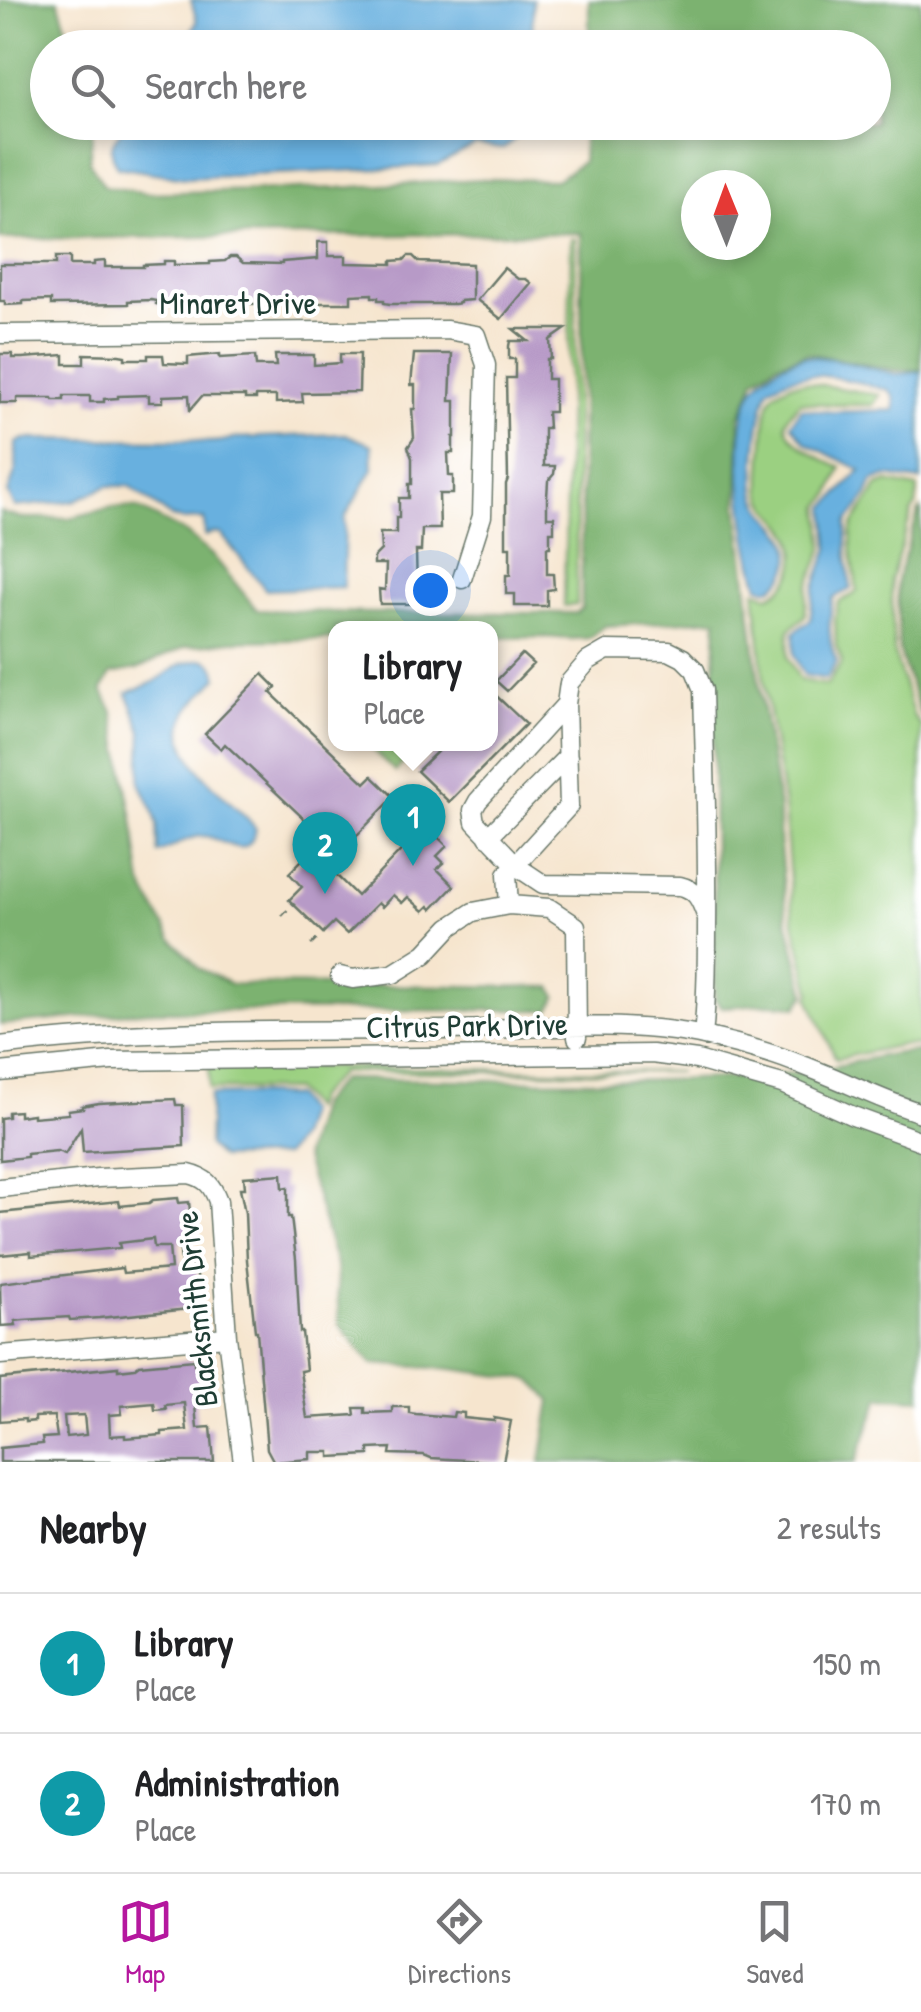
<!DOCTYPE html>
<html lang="en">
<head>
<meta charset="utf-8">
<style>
	body { margin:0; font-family:"Patrick Hand",sans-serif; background:#f2f2f2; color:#202124 }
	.compass { position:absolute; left:681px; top:170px; width:90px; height:90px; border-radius:50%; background:#fff; box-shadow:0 5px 15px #0003; rotate:359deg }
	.you { position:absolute; left:430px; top:590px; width:35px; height:35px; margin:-25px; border:8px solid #fff; border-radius:50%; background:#1a73e8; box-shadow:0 0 0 15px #1a73e833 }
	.badge { display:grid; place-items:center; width:65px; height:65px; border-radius:50%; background:#b5179e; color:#fff; font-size:32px; font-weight:700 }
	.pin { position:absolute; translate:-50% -82px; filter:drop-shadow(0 2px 5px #0008) }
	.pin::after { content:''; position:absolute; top:52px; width:35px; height:30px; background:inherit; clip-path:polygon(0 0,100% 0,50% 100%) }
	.popup { position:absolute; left:328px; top:621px; width:170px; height:130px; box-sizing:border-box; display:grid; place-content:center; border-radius:20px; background:#fff; filter:drop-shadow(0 2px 8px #0005); font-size:32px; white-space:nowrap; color:#757577 }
	.popup b { font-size:38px; color:#202124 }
	.popup::after { content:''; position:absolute; left:50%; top:100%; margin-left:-20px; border:20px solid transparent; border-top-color:#fff }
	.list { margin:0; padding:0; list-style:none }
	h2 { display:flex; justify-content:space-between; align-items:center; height:130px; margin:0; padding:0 40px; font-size:42px }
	h2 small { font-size:32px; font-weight:400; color:#757577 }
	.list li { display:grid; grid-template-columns:65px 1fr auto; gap:30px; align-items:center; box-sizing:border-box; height:140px; padding:0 40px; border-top:2px solid #e0e0e0 }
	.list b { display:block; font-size:38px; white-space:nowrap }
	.list p { margin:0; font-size:32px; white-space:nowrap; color:#757577 }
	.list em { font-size:32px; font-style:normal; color:#757577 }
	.icon { flex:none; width:55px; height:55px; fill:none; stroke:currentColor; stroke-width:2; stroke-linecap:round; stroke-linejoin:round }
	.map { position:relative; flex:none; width:921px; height:1462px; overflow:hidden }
	.search { position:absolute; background:#fff; box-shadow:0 5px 15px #0003; left:30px; right:30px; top:30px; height:110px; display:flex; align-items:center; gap:25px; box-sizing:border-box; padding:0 35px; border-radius:55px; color:#757577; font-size:38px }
	.sheet { height:410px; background:#fff }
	nav { display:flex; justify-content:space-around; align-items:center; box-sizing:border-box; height:140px; border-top:2px solid #e0e0e0; background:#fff; font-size:28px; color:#757577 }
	nav a { display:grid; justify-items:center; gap:5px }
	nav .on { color:#b5179e }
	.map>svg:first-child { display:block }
</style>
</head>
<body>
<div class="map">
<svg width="921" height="1462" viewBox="0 0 921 1462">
	<rect width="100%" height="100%" fill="#fff"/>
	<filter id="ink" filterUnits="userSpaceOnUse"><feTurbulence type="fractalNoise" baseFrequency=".01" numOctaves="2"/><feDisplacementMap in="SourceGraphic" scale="20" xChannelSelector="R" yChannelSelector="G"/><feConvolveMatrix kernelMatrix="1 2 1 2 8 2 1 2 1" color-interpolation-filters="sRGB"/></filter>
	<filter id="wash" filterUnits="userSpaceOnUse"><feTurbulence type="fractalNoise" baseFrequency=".0048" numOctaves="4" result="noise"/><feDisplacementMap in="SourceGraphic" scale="40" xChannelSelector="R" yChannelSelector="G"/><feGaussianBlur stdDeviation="2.25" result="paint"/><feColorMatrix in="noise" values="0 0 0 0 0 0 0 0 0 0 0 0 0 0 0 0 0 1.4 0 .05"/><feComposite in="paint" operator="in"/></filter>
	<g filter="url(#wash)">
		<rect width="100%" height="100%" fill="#f6e5ce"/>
		<path fill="#9bd081" stroke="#5d865a" stroke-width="2.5" d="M571,239H575L577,605L564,606Z
			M805,382L880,395L873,405H833L800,402C796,407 787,416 786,422C784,441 827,462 841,468L830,495L821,506L824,547L808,587L805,616L789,630L788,657L800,680L827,685L842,662L836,646L835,621L838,602L853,595L857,591C855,573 847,538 854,523C861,510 871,500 877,486L888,482L918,488L916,506L912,511L891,580L894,652L914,717L921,726V1045H901L836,1059L809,998L811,992L793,919L784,806L763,675L755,590L769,596C792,586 801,562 792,538C786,522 766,511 762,493C760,483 765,418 768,407C769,402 772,397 774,393L790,384Z
			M367,744H422L395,771Z
			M254,1066L679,1072H341L315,1099L312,1109L294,1090L209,1089V1067Z"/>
		<path fill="#7cb26f" stroke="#4e7852" stroke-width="2.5" fill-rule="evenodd" d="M0,0H58L73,47L48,48V122L94,123L89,161L104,186L147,193L338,188L482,179L556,180L582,162L584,123L874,122V48L589,47V0H921V370H894L807,353L776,364L755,379L740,418L738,506L758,675L779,807V835L787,920L806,994L797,1007C772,1001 748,1006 722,1007L715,1000L713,722L717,619L605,626L589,638L572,639L546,637L491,638L490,628H336L335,639L231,641L185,647L137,669L111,674L102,690L113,712L133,819L142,884L171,938L200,969L231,984L552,987L557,997L550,1010L150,1011L0,1025V510L1,513L22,518H70L113,507L137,508L186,533L214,557L257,610L372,613H576L582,608L581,233L0,239ZM696,185H756V245H696Z
			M921,509V717L899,650L897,580L918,513Z
			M921,1051V1399L880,1397L856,1462H541L551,1400L531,1380L452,1369L372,1364L339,1324L336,1265L304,1155L319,1104L341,1079C491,1079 643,1086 793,1073C836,1070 878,1052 921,1051Z"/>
		<path fill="#67b0df" stroke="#43768a" stroke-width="2.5" d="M191,0H533L532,47H182L197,22Z
			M128,123V122L527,123V129L503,149L476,145L438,165L363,170L185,178L117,167C106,145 114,139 128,123Z
			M805,356L832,359L896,374L921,372V481L887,476L873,481L866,497L847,523V556L851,589L833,598C829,620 827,641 837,662L826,679L804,675L794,655V632L810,620L814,589L829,548L826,507L861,470L806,443L791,424L801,408L832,412L895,410L894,396L889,390C859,383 821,370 792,378C784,380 777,384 769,388C759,413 754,462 756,490C758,509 775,521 785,536C797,555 788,581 768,589L759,586C744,542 726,418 759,382C772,367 787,362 805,356Z
			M345,434L372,445L373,469L345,517L343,587L266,590L221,534L213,533L205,536L204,519L183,520L171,517L129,486H108L73,501L15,507L8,493L16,469V443L24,439L191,440C206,443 219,443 233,438Z
			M202,659C213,662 216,666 218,677C207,691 191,701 184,719C170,756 227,797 249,820L256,829C247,865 224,838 204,836C188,835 173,849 158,853L157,824L153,810L140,783L142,731L127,693L154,682L181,664Z
			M261,1094L294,1096L306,1112L298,1138L284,1156L221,1158L208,1146L210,1095Z"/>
		<g id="blocks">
			<path fill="#b79ac7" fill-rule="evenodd" d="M318,242H328V256H346V263L392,264V261L404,260L408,256H413L419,262L472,264V300L460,301V303L455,304H390L384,303V300H378V297H372V294L351,295V303H294V305L222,303V305H208L198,301L175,300V305H161L156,304V301L151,300L128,301V304L56,305H51V300L23,301V304L5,305V301H0V264H56V257H70V265H94V262L105,261V267H143V265L164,264V261H174V265L210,264V262L225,261L230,257H236L243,263L282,264V262L318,259Z
				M504,268L518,279H526L531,283L501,319L477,300Z
				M513,329H566L550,340L551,359H547V379H554V412H547L548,428H544V466H555L554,474L548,481L547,497V517H554V532H550V547H547V574H553L554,589L547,590V606H515V594H506V575H510V547H506V484L508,479L506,378H515V359H509V346L510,341H528Z
				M0,354H12V358H22L64,355V364H84V354L119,355L125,356V359H148V355H163L164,363L188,364V357L220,354V358L255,356L256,366H276L275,355H314V365L340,363V354H360L359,392L302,393L303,402L276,403V396H256V399H245V396H202L190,410L189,395L163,396V402H149V395L118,396V398L104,399V402H90V396H64V400H53L52,398H17V403H0Z
				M414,354H452L450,401H455V437H453V453H448L449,476H453V494H439L440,529H422L421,551H416L417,589H426V604H380L379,589L385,590L386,564H374V557L381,550L380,533H396V518H399V498H409V484H412V458L408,447L414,438L412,409H415V385H411Z
				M522,654L533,664L507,691L496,681Z
				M263,674L276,687L271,693L365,783L372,776L394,797L327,866L357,896L426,825L447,846L437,856L444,863L437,869L454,886L432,909L429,906L424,911L408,897L402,903L393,895L382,907L378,903L347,934L334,922L323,933L289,900L302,887L289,873L317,845L312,839L318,832L225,744L221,749L205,734Z
				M490,690L526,724L449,802L417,771L445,744H490Z
				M175,1099L176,1105H183L184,1146L83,1152L81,1128L65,1154L57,1151L27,1154V1157L0,1160V1118L8,1117V1112L19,1111V1116L33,1114V1117L69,1114L68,1110L83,1108L82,1106L99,1103Z
				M282,1174L283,1188L288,1187V1217H291L296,1259L300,1332H302L306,1370L300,1371L307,1418L355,1415L354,1408H365V1413L392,1412V1407H409V1413L416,1414L453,1417L454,1412L464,1413V1418L494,1421V1418L511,1421L503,1462L431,1458L424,1455L390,1454L391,1448L369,1449V1455L330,1457V1452H310V1459L274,1462L267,1449L257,1331H255L247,1260L245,1213L240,1188H245L244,1177Z
				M178,1198L179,1203L189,1202L193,1240L179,1241L181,1262L182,1267L196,1266L200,1303L189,1304V1309L99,1318L70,1320L69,1317L24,1320L15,1321L16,1325L1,1326L0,1283L122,1268L123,1273L171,1269L169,1247H154L153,1239L119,1243L120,1248L31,1256V1252L0,1255V1213L119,1201L120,1206L149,1203L153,1200Z
				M194,1360V1364L201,1363V1369H206L209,1400L195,1402V1405L197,1428L211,1427L214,1462H0V1448L43,1444L42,1438L57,1437L54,1416L35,1417V1421L25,1422V1419L0,1421V1379L118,1367V1370L135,1368L139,1365ZM154,1403L155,1410L166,1409L165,1405L184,1403L187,1430L162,1432V1435L125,1438V1435L110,1436L109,1415L122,1414L121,1406ZM84,1415L86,1435L66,1437L64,1416Z"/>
		</g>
	</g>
	<g filter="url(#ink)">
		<use href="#blocks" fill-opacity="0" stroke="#6a786a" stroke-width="2.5"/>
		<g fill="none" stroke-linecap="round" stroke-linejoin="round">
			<defs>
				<path id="minor" d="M0,334L447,330L476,335L486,365L482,516L462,579
					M488,837L568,756
					M509,905L507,874L569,806L566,704
					M340,976L353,979L393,974L425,954L450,927L473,912L509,905L549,908L576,926L577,1038
					M703,1036C707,1000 707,964 707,928C708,849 705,769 703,690L695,670L683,658L669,651L607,650L588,661L569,683L566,704L478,801L473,810L475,822L519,868L543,884L680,886C698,890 701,902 707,918
					M0,1046C148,1028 299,1031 448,1030C528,1029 621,1020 699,1035C731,1042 763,1050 794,1062C837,1077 877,1099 921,1113
					M0,1072L111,1061L652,1054L697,1060L782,1084L853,1116L921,1141
					M0,1188L98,1178L189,1174C206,1178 212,1185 218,1201L227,1337L243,1462
					M0,1355L227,1337"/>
			</defs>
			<use href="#minor" stroke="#6a786a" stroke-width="21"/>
			<path stroke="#6a786a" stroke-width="2.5" stroke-dasharray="8 8" stroke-linecap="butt" d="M282,916L293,904
				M311,945L323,933
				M192,1323L209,1321"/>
			<use href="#minor" stroke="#fff" stroke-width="18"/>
		</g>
	</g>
	<g text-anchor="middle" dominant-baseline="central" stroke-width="8" stroke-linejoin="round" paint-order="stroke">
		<g font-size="32" fill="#1f3d34" stroke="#fff">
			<text x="238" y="302">Minaret Drive</text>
			<text transform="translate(467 1025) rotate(-1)">Citrus Park Drive</text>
			<text transform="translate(196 1309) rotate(-96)">Blacksmith Drive</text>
		</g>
	</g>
</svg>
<svg class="compass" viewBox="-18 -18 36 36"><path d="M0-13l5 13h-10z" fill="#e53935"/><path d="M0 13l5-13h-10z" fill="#757577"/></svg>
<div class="you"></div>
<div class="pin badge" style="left:413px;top:866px;background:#0f9aa8">1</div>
<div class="popup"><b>Library</b>Place</div>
<div class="pin badge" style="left:325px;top:894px;background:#0f9aa8">2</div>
<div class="search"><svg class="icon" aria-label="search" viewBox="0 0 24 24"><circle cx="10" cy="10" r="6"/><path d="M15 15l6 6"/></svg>Search here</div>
</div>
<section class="sheet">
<h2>Nearby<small>2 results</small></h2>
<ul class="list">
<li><span class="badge" style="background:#0f9aa8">1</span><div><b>Library</b><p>Place</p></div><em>150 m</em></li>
<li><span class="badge" style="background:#0f9aa8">2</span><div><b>Administration</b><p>Place</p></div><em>170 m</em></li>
</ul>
</section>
<nav>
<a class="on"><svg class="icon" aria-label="map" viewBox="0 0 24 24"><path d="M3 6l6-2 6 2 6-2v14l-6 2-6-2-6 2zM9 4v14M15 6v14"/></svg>Map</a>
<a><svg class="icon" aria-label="directions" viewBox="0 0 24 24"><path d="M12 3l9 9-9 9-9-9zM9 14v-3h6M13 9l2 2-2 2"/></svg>Directions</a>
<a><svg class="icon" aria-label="saved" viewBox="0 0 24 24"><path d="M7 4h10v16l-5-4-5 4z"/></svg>Saved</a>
</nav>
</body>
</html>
